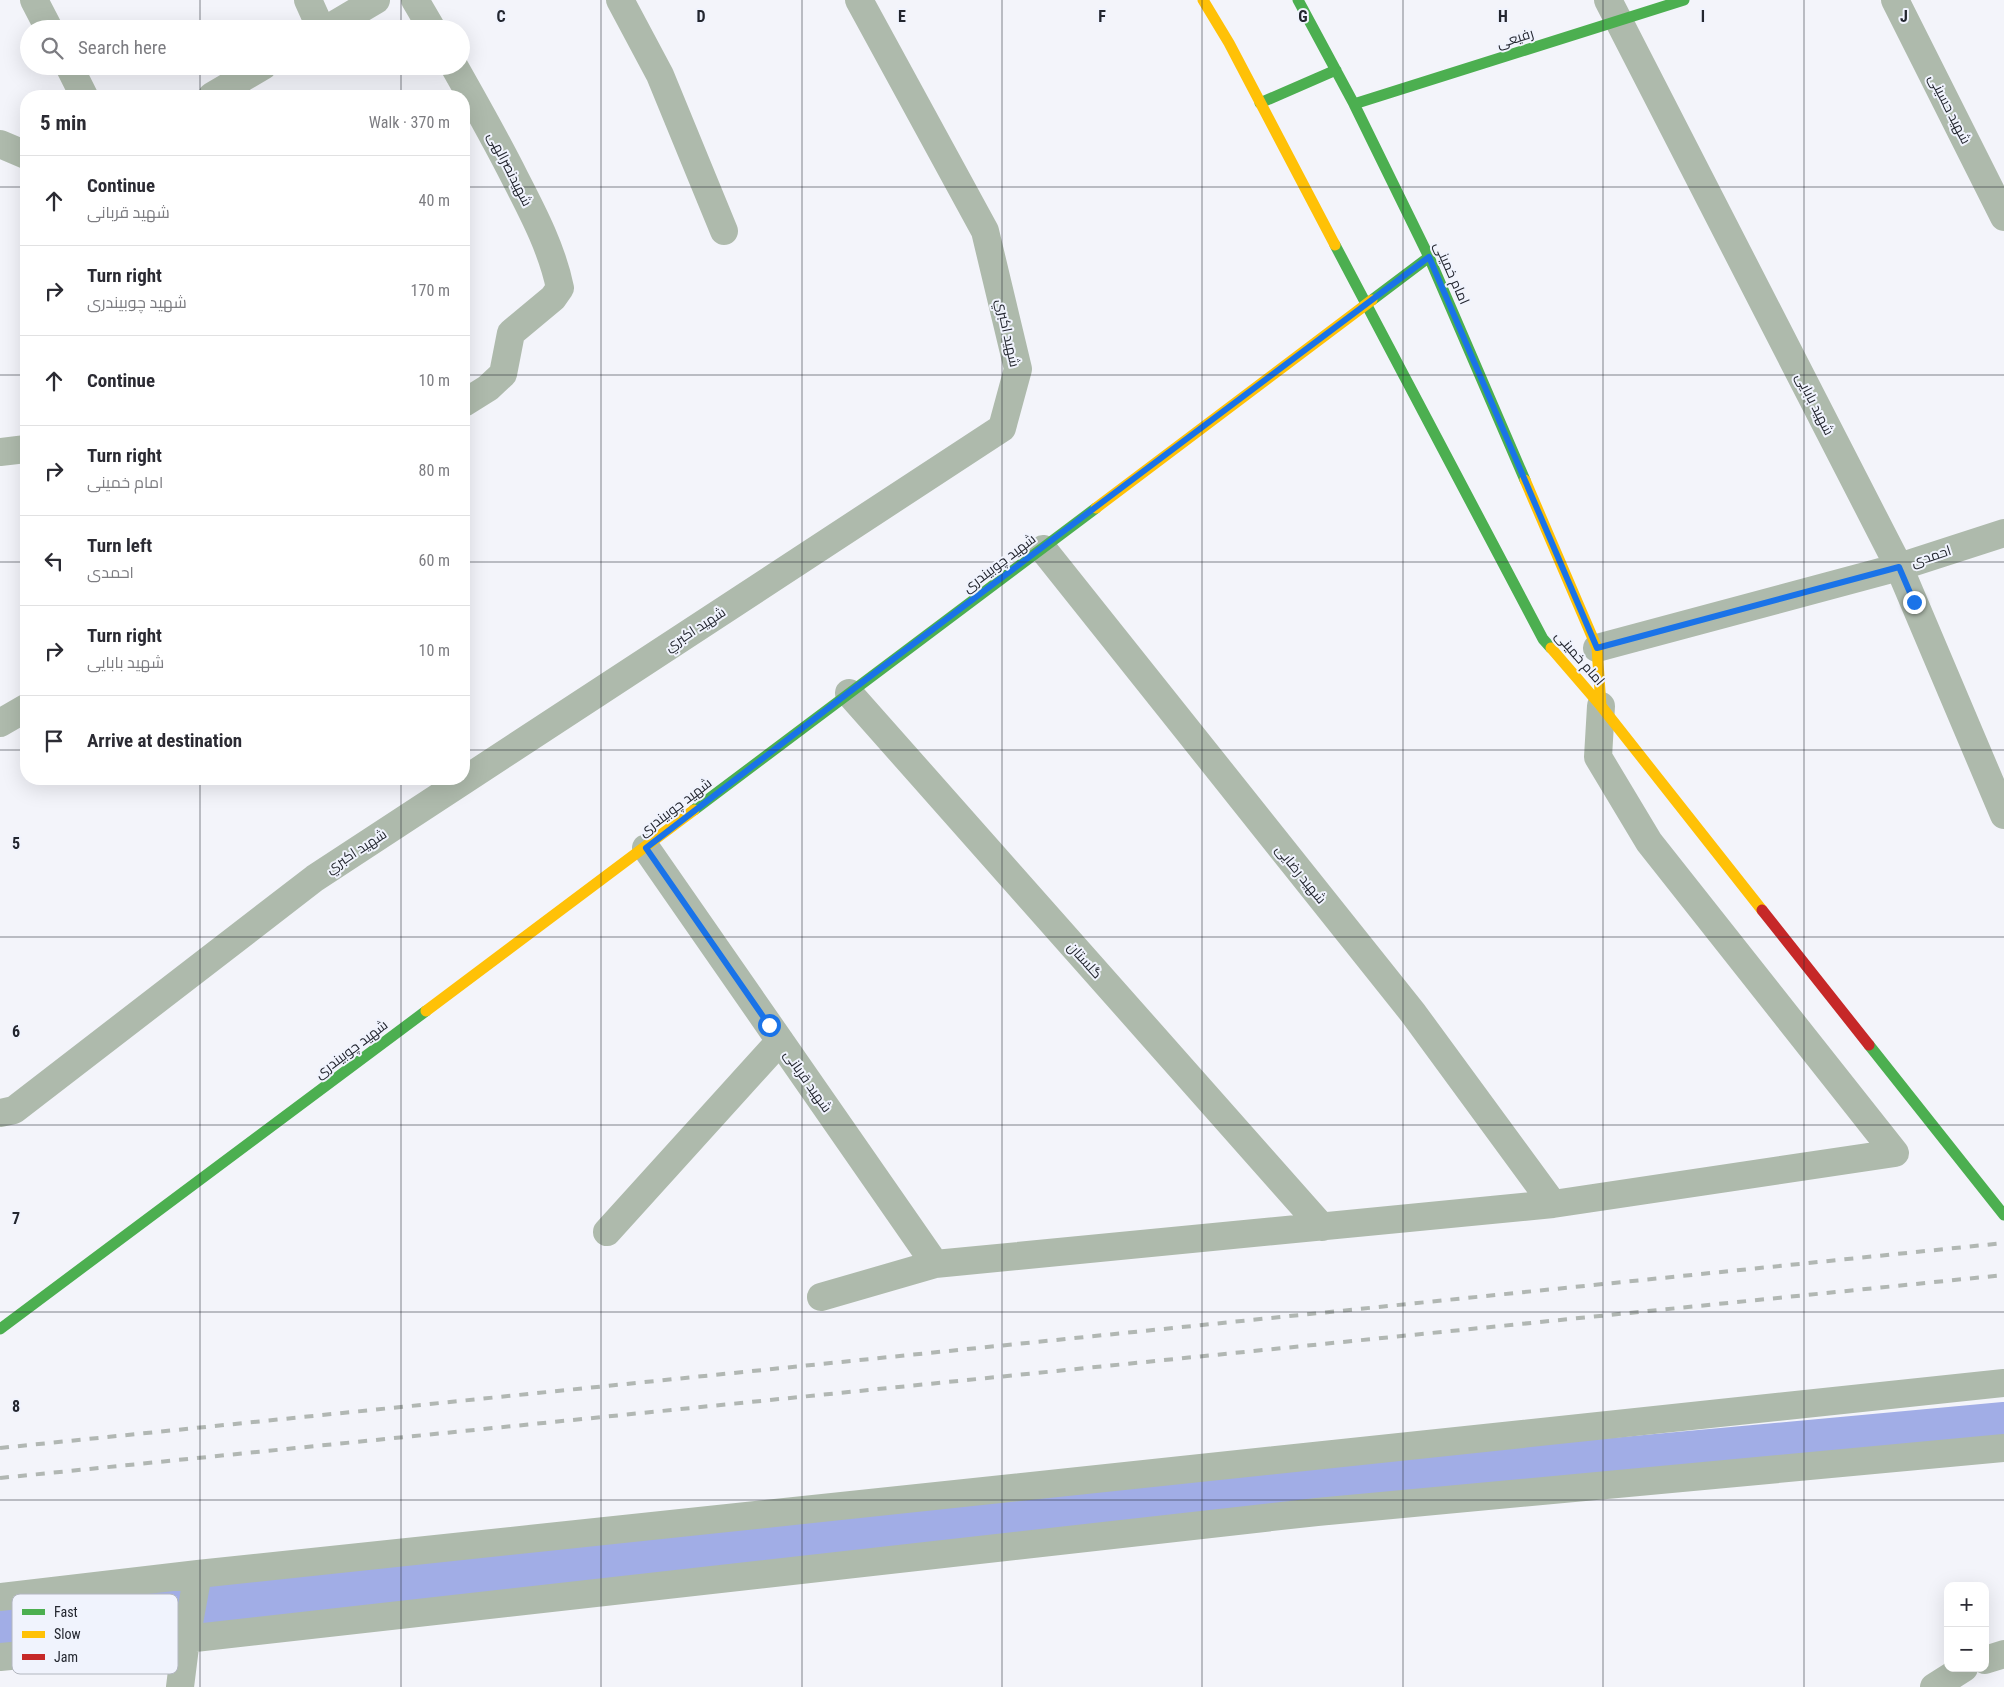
<!DOCTYPE html>
<html lang="en">
<head>
<meta charset="utf-8">
<style>
	body { margin:0; font-family:"Roboto Condensed",Cairo,sans-serif; background:#f7f7f7; color:#2b2b33 }
	.controls { position:absolute; right:15px; bottom:15px; display:grid; overflow:hidden; border-radius:10px; box-shadow:0 5px 20px #0002 }
	.controls button { width:45px; height:45px; display:grid; place-items:center; padding:0; border:0; border-bottom:1px solid #e1e1e2; background:#fff; color:#2b2b33; font:25px sans-serif }
	.stop { position:absolute; width:15px; height:15px; margin:-11px; border:4px solid #1a73e8; border-radius:50%; background:#fff }
	.stop.end { background:#1a73e8; border-color:#fff; box-shadow:0 1px 5px #0008 }
	.list { margin:0; padding:0; list-style:none }
	h2 { display:flex; justify-content:space-between; align-items:center; height:65px; margin:0; padding:0 20px; font-size:21px }
	h2 small { font-size:16px; font-weight:400; color:#7c7c81 }
	.list li { display:grid; grid-template-columns:32px 1fr auto; gap:15px; align-items:center; box-sizing:border-box; height:90px; padding:0 20px; border-top:1px solid #e1e1e2 }
	.list b { display:block; font-size:19px; white-space:nowrap }
	.list p { margin:0; font-size:16px; white-space:nowrap; color:#7c7c81 }
	.list em { font-size:16px; font-style:normal; color:#7c7c81 }
	.icon { flex:none; width:28px; height:28px; fill:none; stroke:currentColor; stroke-width:2; stroke-linecap:round; stroke-linejoin:round }
	.map { position:relative; flex:none; width:2004px; height:1687px; overflow:hidden }
	.search { position:absolute; background:#fff; box-shadow:0 5px 20px #0002; left:20px; top:20px; width:450px; height:55px; display:flex; align-items:center; gap:12px; box-sizing:border-box; padding:0 18px; border-radius:28px; color:#7c7c81; font-size:19px }
	.panel { position:absolute; background:#fff; box-shadow:0 5px 20px #0002; left:20px; top:90px; width:450px; height:695px; border-radius:20px }
	.map>svg:first-child { display:block }
</style>
</head>
<body>
<div class="map">
<svg width="2004" height="1687" viewBox="0 0 2004 1687">
	<rect width="100%" height="100%" fill="#f3f4fa"/>
	<g fill="none" stroke-linecap="round" stroke-linejoin="round">
		<path stroke="#a1ade6" stroke-width="38" d="M0,1628L1176,1497L2004,1421"/>
		<path stroke="#aebaac" stroke-width="28" d="M34,0L49,29
			M308,0L321,29
			M415,0L432,29
			M620,0L660,75L724,231
			M1608,0L1899,567L2004,815
			M1895,0L2004,217
			M327,29L376,0
			M69,66L84,96
			M454,66C475,103 496,140 515,178C533,213 552,249 560,288L553,298L511,333L503,374L488,388L464,403
			M212,96L263,66
			M0,144L26,155
			M0,452L26,449
			M1043,549L1413,1013L1553,1204
			M1597,648L1899,567L2004,533
			M849,693L1322,1227
			M0,723L26,708
			M646,848L935,1264
			M0,1113L14,1110L315,878L1002,428L1018,369L985,231L859,0
			M607,1232L780,1041
			M821,1297L935,1264L1553,1204L1895,1153L1649,842L1598,757L1601,706
			M0,1597L198,1574L2004,1383
			M0,1657L186,1639L1317,1512L2004,1448
			M1985,1660L2004,1654
			M180,1687L186,1639L198,1574
			M1934,1687L1964,1668"/>
		<path stroke="#4caf50" stroke-width="11" d="M1298,0L1354,104L1429,257L1525,480
			M1260,103L1336,70
			M1354,104L1684,0
			M1335,245L1543,639L1551,648
			M1372,300L1429,257
			M694,810L1096,508
			M1869,1045L2004,1215
			M0,1329L426,1011"/>
		<path stroke="#ffc107" stroke-width="11" d="M1203,0L1229,43L1335,245
			M1525,480L1597,648L1601,706
			M1096,508L1372,300
			M1551,648L1601,706L1762,910
			M426,1011L694,810"/>
		<path stroke="#c62828" stroke-width="11" d="M1762,910L1869,1045"/>
		<path stroke="#b1b7b3" stroke-width="4" stroke-dasharray="9 9" stroke-linecap="butt" d="M0,1448L2004,1243
			M0,1478L2004,1275"/>
	</g>
	<g fill="none" stroke-linecap="round" stroke-linejoin="round">
		<path stroke="#1a73e8" stroke-width="6" d="M769,1025L646,848L848,693L1429,257L1597,648L1899,567L1914,602"/>
	</g>
	<path fill="none" stroke="#23262f" stroke-width="1" stroke-opacity="0.55" d="M200,0V29M401,0V29M601,0V1687M802,0V1687M1002,0V1687M1202,0V1687M1403,0V1687M1603,0V1687M1804,0V1687M200,66V96M401,66V96M0,187H26M464,187H2004M0,375H26M464,375H2004M0,562H26M464,562H2004M0,750H26M464,750H2004M200,779V1687M401,779V1687M0,937H2004M0,1125H2004M0,1312H2004M0,1500H2004"/>
	<g text-anchor="middle" dominant-baseline="central" stroke-width="4" stroke-linejoin="round" paint-order="stroke">
		<g font-size="14" fill="#23262f" stroke="#f0f3fd">
			<text transform="translate(1515 38) rotate(-17)">رفیعی</text>
			<text transform="translate(1950 109) rotate(63)">شهید حسینی</text>
			<text transform="translate(510 169) rotate(63)">شهیدنصرالهی</text>
			<text transform="translate(1452 273) rotate(66)">امام خمینی</text>
			<text transform="translate(1008 333) rotate(78)">شهيد اکبري</text>
			<text transform="translate(1815 404) rotate(63)">شهید بابایی</text>
			<text transform="translate(1931 556) rotate(-18)">احمدی</text>
			<text transform="translate(999 563) rotate(-37)">شهید چوبیندری</text>
			<text transform="translate(695 629) rotate(-33)">شهيد اکبري</text>
			<text transform="translate(1580 658) rotate(49)">امام خمینی</text>
			<text transform="translate(675 807) rotate(-37)">شهید چوبیندری</text>
			<text transform="translate(356 851) rotate(-33)">شهيد اکبري</text>
			<text transform="translate(1301 874) rotate(51)">شهید رضایی</text>
			<text transform="translate(1085 960) rotate(48)">گلستان</text>
			<text transform="translate(351 1049) rotate(-37)">شهید چوبیندری</text>
			<text transform="translate(808 1081) rotate(55)">شهید قربانی</text>
		</g>
	</g>
	<rect x="12" y="1594" width="166" height="80" rx="8" fill="#f0f3fd" stroke="#b2b6bf" stroke-width="1"/>
	<rect x="22" y="1609" width="23" height="6" fill="#4caf50"/>
	<rect x="22" y="1631" width="23" height="7" fill="#ffc107"/>
	<rect x="22" y="1654" width="23" height="6" fill="#c62828"/>
	<g font-size="14" fill="#23262f">
		<text x="54" y="1617">Fast</text>
		<text x="54" y="1639">Slow</text>
		<text x="54" y="1662">Jam</text>
	</g>
	<g font-size="16" text-anchor="middle" font-weight="bold" fill="#23262f" stroke="#f0f3fd" stroke-width="4" stroke-linejoin="round" paint-order="stroke">
		<text x="501" y="22">C</text>
		<text x="701" y="22">D</text>
		<text x="902" y="22">E</text>
		<text x="1102" y="22">F</text>
		<text x="1303" y="22">G</text>
		<text x="1503" y="22">H</text>
		<text x="1703" y="22">I</text>
		<text x="1904" y="22">J</text>
		<text x="16" y="849">5</text>
		<text x="16" y="1037">6</text>
		<text x="16" y="1224">7</text>
		<text x="16" y="1412">8</text>
	</g>
</svg>
<div class="controls">
<button>+</button>
<button>−</button>
</div>
<div class="stop" style="left:769px;top:1025px"></div>
<div class="stop end" style="left:1914px;top:602px"></div>
<div class="search"><svg class="icon" aria-label="search" viewBox="0 0 24 24"><circle cx="10" cy="10" r="6"/><path d="M15 15l6 6"/></svg>Search here</div>
<section class="panel">
<h2>5 min<small>Walk · 370 m</small></h2>
<ul class="list">
<li><svg class="icon" aria-label="ahead" viewBox="0 0 24 24"><path d="M12 20V5M6 11l6-6 6 6"/></svg><div><b>Continue</b><p>شهید قربانی</p></div><em>40 m</em></li>
<li><svg class="icon" aria-label="right" viewBox="0 0 24 24"><path d="M7 20v-9h11M14 6l5 5-5 5"/></svg><div><b>Turn right</b><p>شهید چوبیندری</p></div><em>170 m</em></li>
<li><svg class="icon" aria-label="ahead" viewBox="0 0 24 24"><path d="M12 20V5M6 11l6-6 6 6"/></svg><div><b>Continue</b></div><em>10 m</em></li>
<li><svg class="icon" aria-label="right" viewBox="0 0 24 24"><path d="M7 20v-9h11M14 6l5 5-5 5"/></svg><div><b>Turn right</b><p>امام خمینی</p></div><em>80 m</em></li>
<li><svg class="icon" aria-label="left" viewBox="0 0 24 24"><path d="M17 20v-9H6M10 6l-5 5 5 5"/></svg><div><b>Turn left</b><p>احمدی</p></div><em>60 m</em></li>
<li><svg class="icon" aria-label="right" viewBox="0 0 24 24"><path d="M7 20v-9h11M14 6l5 5-5 5"/></svg><div><b>Turn right</b><p>شهید بابایی</p></div><em>10 m</em></li>
<li><svg class="icon" aria-label="arrive" viewBox="0 0 24 24"><path d="M6 21V4h12l-3 4 3 4H6"/></svg><div><b>Arrive at destination</b></div></li>
</ul>
</section>
</div>
</body>
</html>
